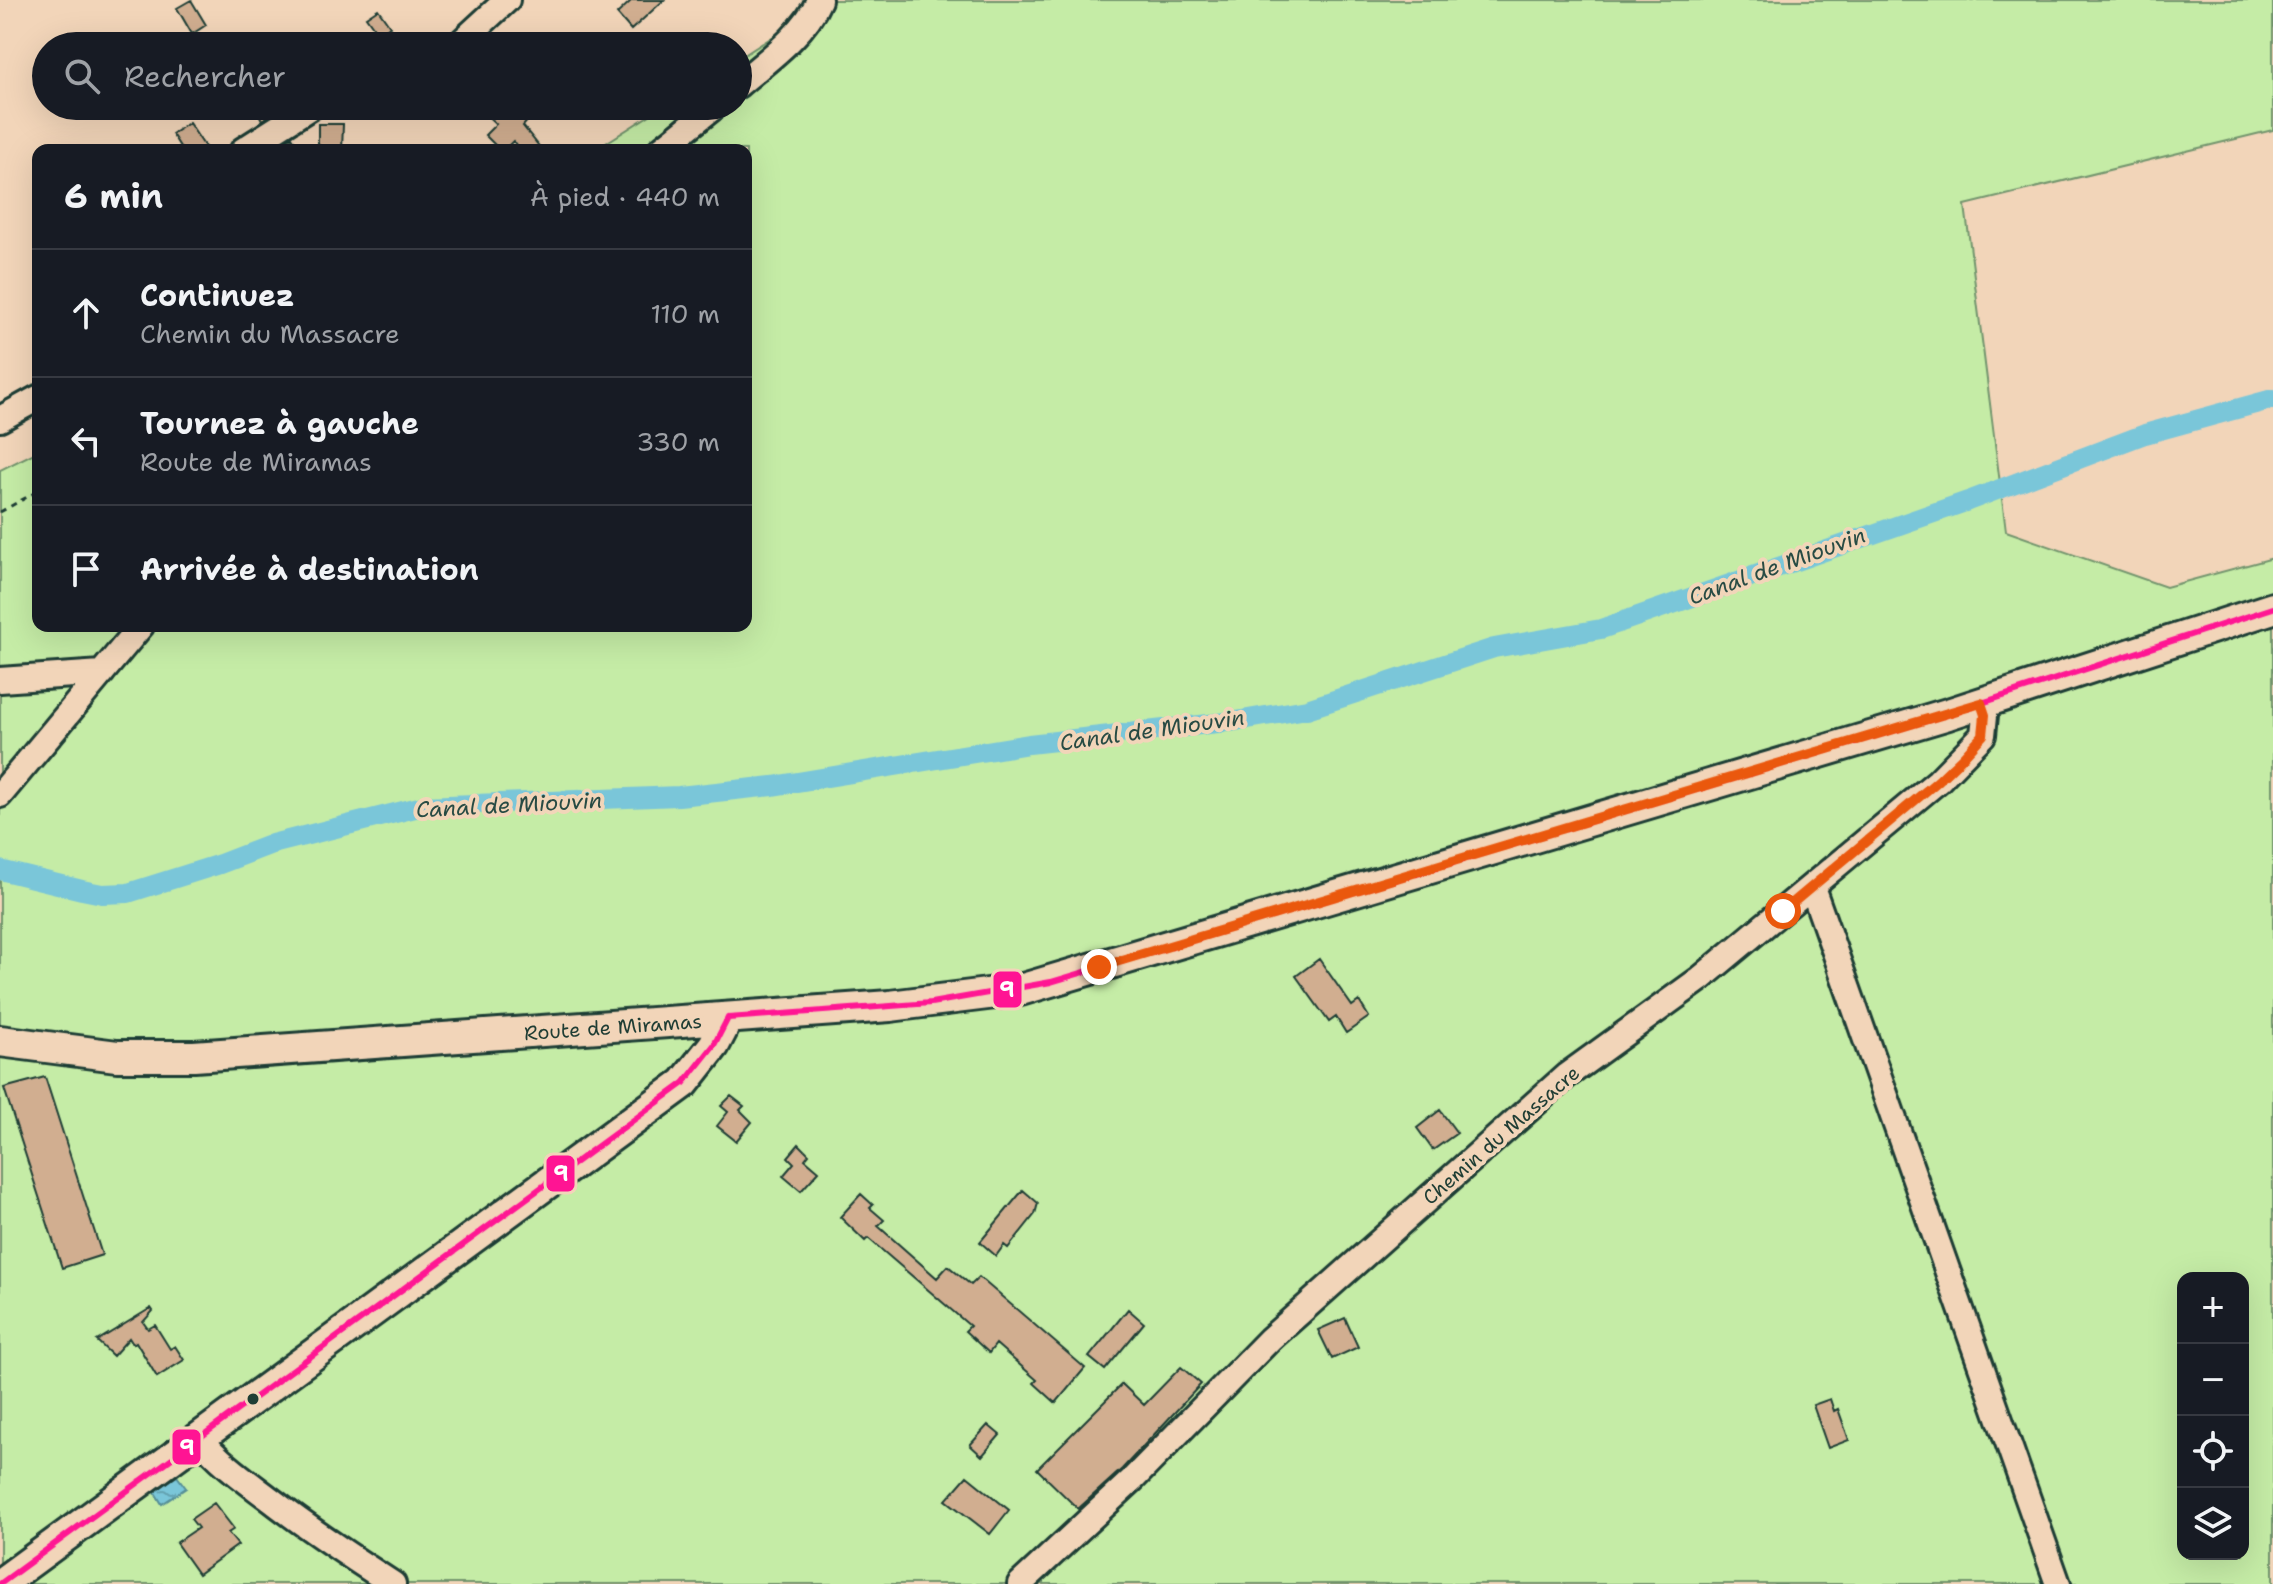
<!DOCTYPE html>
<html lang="fr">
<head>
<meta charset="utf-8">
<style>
	body { margin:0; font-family:"Shantell Sans",sans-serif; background:#20242c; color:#f1f3f6 }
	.controls { position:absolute; right:24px; bottom:24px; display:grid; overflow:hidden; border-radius:16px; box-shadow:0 8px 32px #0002 }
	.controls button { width:72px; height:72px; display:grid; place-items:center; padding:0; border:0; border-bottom:2px solid #363941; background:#171b24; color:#f1f3f6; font:40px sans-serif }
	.stop { position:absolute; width:24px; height:24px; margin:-18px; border:6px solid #ea580c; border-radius:50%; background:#fff }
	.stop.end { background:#ea580c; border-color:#fff; box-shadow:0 2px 8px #0008 }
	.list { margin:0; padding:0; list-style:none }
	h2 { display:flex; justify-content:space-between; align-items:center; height:104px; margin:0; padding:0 32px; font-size:34px }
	h2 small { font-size:26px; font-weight:400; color:#9ea1a6 }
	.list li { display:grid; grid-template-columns:52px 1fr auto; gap:24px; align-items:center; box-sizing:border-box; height:128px; padding:0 32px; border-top:2px solid #363941 }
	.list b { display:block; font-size:30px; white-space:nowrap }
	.list p { margin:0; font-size:26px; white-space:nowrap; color:#9ea1a6 }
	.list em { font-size:26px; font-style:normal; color:#9ea1a6 }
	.icon { flex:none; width:44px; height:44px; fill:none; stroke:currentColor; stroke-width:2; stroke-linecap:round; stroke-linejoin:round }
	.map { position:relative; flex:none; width:2273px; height:1584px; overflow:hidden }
	.search { position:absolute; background:#171b24; box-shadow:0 8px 32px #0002; left:32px; top:32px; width:720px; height:88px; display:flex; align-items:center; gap:20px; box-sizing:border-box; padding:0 28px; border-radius:44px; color:#9ea1a6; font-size:30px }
	.panel { position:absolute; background:#171b24; box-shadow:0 8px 32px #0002; left:32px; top:144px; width:720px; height:488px; border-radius:16px }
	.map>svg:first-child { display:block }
</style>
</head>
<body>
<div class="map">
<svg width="2273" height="1584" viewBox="0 0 2273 1584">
	<defs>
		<pattern id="water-ripples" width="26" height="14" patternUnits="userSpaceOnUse" patternTransform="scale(2)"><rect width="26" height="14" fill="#7ac6d9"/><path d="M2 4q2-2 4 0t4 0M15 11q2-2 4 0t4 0" fill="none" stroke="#63a2b1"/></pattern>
	</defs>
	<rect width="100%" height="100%" fill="#f2d5b9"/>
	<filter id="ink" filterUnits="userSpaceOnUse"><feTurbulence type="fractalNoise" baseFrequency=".0125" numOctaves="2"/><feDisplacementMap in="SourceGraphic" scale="16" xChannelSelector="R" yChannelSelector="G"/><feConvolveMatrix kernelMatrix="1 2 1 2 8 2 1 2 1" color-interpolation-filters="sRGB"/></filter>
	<g filter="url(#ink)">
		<path fill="#c5eca6" stroke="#72946d" stroke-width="2" fill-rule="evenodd" d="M830,0H2273V130L1965,205L2006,531L2166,587L2273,558V1584H0V470L38,451V626H746V150H595L664,106H738V59ZM2183,1278H2243V1554H2183Z"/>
		<path fill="url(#water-ripples)" stroke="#568f97" stroke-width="2" d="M177,1476L186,1488L162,1504L154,1491Z"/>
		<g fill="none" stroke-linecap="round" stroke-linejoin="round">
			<path stroke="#7ac6d9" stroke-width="20" d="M0,870L82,890L102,894L128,893L220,864L272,844L423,806L679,796L773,786L1029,744L1236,721L1307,709L1494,648L1601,629L1968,501L2145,434L2273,399"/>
		</g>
		<path fill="#d1ae90" stroke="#1f3d34" stroke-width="2" d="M191,0L206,25L192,34L177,8Z
			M632,0H664L631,30L617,14Z
			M378,9L390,26L378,34L366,17Z
			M255,106H276L278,110L262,120Z
			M477,106H513L528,120L523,126L542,150H520L513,141L504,150H500L485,135L496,124Z
			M189,123L207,150H182L172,134Z
			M318,124H343L342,150H322L318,143Z
			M292,137L300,150H279L277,146Z
			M1319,959L1352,1006L1359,1001L1369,1017L1346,1033L1336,1017L1329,1022L1296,976Z
			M45,1077L102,1255L62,1268L4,1088Z
			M731,1096L744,1106L740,1110L752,1122L736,1141L717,1126L728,1112L721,1106Z
			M1440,1110L1457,1133L1433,1150L1417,1128Z
			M799,1144L809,1154L805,1159L819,1171L801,1191L783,1176L794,1163L788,1157Z
			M1023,1190L1038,1203L1035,1214L1008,1248L1004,1245L996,1256L980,1242Z
			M861,1194L873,1205L870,1208L884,1220L878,1226L937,1278L948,1266L971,1285L979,1277L1085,1368L1056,1403L1034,1383L1037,1380L996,1344L989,1353L965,1331L970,1326L868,1238L865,1241L840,1217Z
			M151,1308L153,1311L143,1322L148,1329L155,1325L170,1349L175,1346L184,1360L157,1377L136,1342L133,1344L129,1338L113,1356L97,1341Z
			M1128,1309L1144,1323L1105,1370L1089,1357Z
			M1345,1318L1358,1347L1332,1359L1318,1330Z
			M1181,1367L1201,1384L1122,1469L1078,1509L1037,1469L1122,1384L1144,1405Z
			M1830,1399L1834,1411L1838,1409L1849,1440L1828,1448L1813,1405Z
			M988,1425L1000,1435L982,1456L970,1445Z
			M967,1476L1009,1510L990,1534L946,1500Z
			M214,1503L234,1529L228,1533L238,1545L198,1574L176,1543L198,1528L191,1519Z"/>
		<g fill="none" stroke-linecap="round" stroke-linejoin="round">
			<defs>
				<path id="minor" d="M457,46L507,0
					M738,85C766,61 804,35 819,0
					M243,150L312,106
					M660,150L715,106
					M0,419L38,398
					M0,680L102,673
					M0,795L141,626
					M1812,887L2058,1584
					M200,1438C220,1463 245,1480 270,1499C310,1530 351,1557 393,1584
					M1020,1584L1132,1480L1270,1339L1566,1076L1700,979L1938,781L1983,735L1985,715L1981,703"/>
				<path id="major" d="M0,1041L117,1056H194L890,1006L1020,990L1948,714L2273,608
					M0,1584L684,1083L714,1045L728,1018"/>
			</defs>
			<use href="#minor" stroke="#1f3d34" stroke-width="30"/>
			<use href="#major" stroke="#1f3d34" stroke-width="36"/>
			<path stroke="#1f3d34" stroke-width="3" stroke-dasharray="6 6" stroke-linecap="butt" d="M0,512L38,491"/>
			<use href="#minor" stroke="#f2d5b9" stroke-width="24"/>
			<use href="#major" stroke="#f2d5b9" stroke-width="30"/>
			<defs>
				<path id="bus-1" d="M728,1018L931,1003L1051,982L1948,714L2273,608
					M0,1584L684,1083L714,1045L728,1018"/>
			</defs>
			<use href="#bus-1" stroke="#f2d5b9" stroke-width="12"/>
			<use href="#bus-1" stroke="#ff1493" stroke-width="6"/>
		</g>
	</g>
	<g fill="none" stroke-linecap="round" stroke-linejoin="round" filter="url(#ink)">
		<path stroke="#ea580c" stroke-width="10" d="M1099,967L1981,703L1985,715L1983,735L1963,757L1938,781L1783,911"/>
	</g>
	<circle fill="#1f3d34" stroke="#f2d5b9" stroke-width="3" cx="253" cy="1399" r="7"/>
	<g text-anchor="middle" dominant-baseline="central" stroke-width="8" stroke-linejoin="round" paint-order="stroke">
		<g font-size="20" fill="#1f3d34" stroke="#f2d5b9">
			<text transform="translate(613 1027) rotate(-4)">Route de Miramas</text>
			<text transform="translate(1501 1135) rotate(-41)">Chemin du Massacre</text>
		</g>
		<g font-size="22" font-style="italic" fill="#284b44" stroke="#f2d5b9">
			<text transform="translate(1777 566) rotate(-20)">Canal de Miouvin</text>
			<text transform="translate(1152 730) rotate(-8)">Canal de Miouvin</text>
			<text transform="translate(509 805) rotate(-3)">Canal de Miouvin</text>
		</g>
	</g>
	<g stroke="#f2d5b9" stroke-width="3">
		<rect x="992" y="970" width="31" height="39" rx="8" fill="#ff1493"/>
		<rect x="545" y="1154" width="31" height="39" rx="8" fill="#ff1493"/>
		<rect x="171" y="1428" width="31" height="38" rx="8" fill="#ff1493"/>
	</g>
	<g font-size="22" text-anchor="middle" font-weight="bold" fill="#fff">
		<text x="1007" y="997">9</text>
		<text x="561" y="1181">9</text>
		<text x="187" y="1455">9</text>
	</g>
</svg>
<div class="controls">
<button>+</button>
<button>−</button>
<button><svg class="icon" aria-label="locate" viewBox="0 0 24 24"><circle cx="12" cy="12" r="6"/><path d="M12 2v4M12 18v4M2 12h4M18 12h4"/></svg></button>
<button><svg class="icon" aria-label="layers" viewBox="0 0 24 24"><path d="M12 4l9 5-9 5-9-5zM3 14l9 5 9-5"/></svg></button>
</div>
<div class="stop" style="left:1783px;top:911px"></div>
<div class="stop end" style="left:1099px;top:967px"></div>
<div class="search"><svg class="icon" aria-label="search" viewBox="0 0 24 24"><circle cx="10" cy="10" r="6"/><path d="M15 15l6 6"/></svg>Rechercher</div>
<section class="panel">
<h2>6 min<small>À pied · 440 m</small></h2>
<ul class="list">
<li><svg class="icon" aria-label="ahead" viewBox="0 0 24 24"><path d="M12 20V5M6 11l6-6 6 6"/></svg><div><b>Continuez</b><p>Chemin du Massacre</p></div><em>110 m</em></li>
<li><svg class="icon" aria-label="left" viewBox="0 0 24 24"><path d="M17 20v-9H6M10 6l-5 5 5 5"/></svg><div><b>Tournez à gauche</b><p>Route de Miramas</p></div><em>330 m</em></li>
<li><svg class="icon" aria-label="arrive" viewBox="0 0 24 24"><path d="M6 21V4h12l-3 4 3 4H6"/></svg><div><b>Arrivée à destination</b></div></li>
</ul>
</section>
</div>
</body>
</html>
